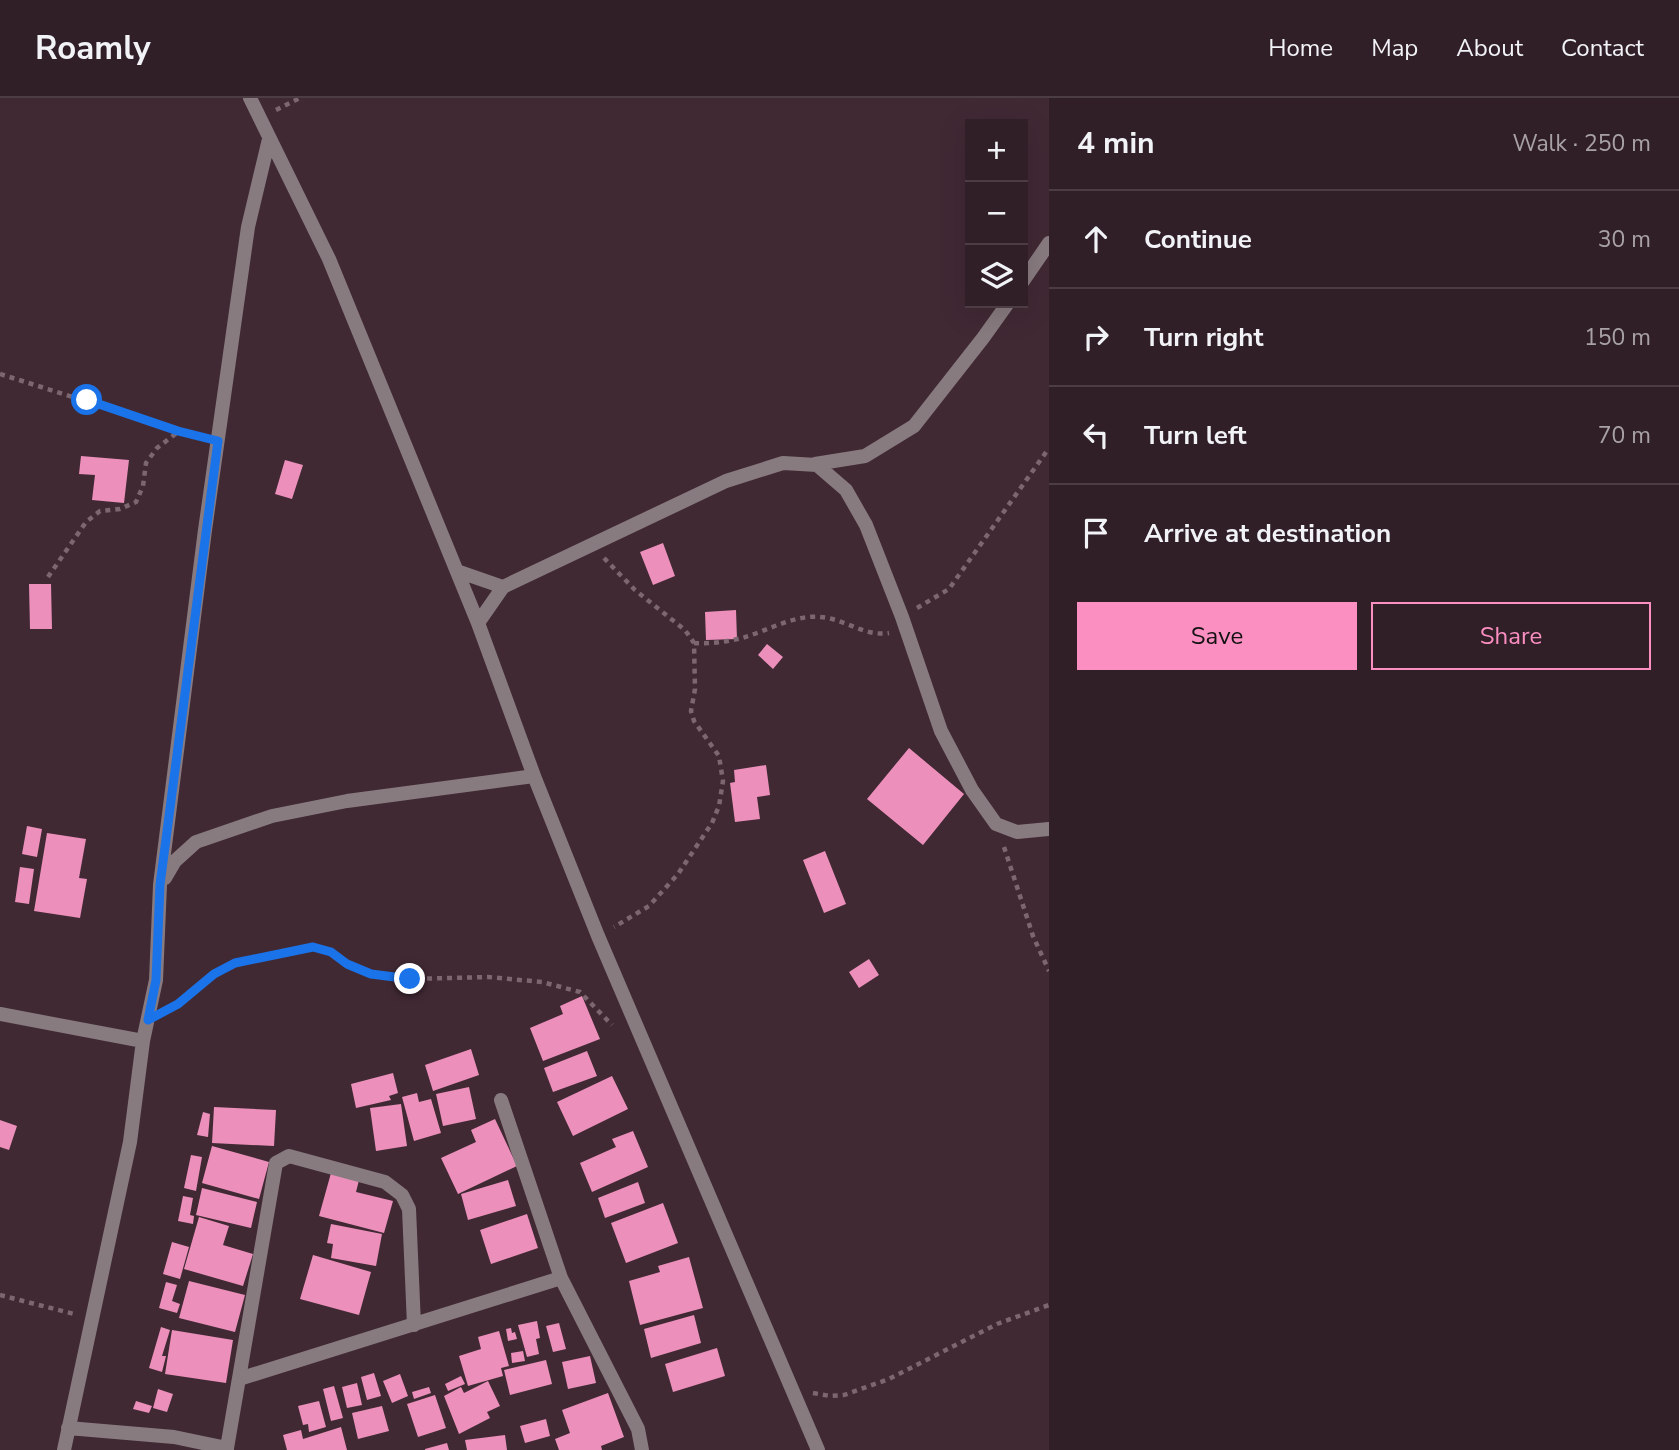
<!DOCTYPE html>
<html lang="en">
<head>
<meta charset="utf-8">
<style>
	body { margin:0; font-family:"Nunito Sans",sans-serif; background:#3d2c33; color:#f1f3f6 }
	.controls { position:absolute; right:21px; top:21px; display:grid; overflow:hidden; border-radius:0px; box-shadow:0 7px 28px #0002 }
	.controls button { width:63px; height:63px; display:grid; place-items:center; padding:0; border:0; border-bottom:2px solid #4c3d44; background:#311f27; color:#f1f3f6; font:35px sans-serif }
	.stop { position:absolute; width:21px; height:21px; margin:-16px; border:5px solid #1a73e8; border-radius:50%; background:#fff }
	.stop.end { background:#1a73e8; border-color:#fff; box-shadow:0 2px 7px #0008 }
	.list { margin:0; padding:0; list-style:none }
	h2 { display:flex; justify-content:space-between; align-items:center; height:91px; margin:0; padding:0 28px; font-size:30px }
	h2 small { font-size:23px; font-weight:400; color:#a8a2a7 }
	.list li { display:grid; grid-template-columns:46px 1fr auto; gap:21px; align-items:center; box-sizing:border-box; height:98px; padding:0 28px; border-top:2px solid #4c3d44 }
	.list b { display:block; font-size:26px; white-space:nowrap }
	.list em { font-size:23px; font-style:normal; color:#a8a2a7 }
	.actions { display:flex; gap:14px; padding:21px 28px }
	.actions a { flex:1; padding:16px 0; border:2px solid #fc8fc2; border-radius:0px; text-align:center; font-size:24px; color:#fc8fc2 }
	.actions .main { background:#fc8fc2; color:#111 }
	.icon { flex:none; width:38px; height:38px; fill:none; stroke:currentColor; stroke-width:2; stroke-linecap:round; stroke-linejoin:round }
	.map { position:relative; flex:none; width:1049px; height:1352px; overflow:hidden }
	header { display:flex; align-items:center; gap:42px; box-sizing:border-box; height:98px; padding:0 35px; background:#311f27; border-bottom:2px solid #4c3d44 }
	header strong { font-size:33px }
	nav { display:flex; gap:38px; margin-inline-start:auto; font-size:24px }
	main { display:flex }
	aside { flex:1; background:#311f27 }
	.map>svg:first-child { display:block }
</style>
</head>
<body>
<header>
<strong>Roamly</strong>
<nav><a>Home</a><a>Map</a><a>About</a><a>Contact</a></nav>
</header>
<main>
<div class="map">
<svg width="1049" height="1352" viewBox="0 0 1049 1352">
	<rect width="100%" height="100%" fill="#412934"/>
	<path fill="#ec90bb" d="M81,358L129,362L124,405L92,402L95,377L79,376Z
		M285,362L303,367L292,401L275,396Z
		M663,445L675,478L653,487L640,454Z
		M29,486H51L52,531H30Z
		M736,512L737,541L706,542L705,514Z
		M767,546L783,559L773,571L758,557Z
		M909,650L964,696L923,747L867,701Z
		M766,667L770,697L757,699L760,721L735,724L730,685L735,684L734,672Z
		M27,728L42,731L37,759L22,756Z
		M47,735L86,741L79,780L87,781L80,820L34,813Z
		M825,753L846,806L824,815L803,762Z
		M20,769L34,771L29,806L15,804Z
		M869,861L879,877L859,890L849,874Z
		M582,898L600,941L543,963L530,930L563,916L560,908Z
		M471,951L479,977L433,993L425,967Z
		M587,953L597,978L553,994L544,970Z
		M393,975L398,995L389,998L391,1002L356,1010L351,986Z
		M612,978L628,1011L573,1038L557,1004Z
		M469,989L476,1021L443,1028L436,996Z
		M417,995L419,1004L431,1001L441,1035L414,1043L402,999Z
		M401,1006L407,1048L376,1053L370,1010Z
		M214,1009L276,1012L274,1048L212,1045Z
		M203,1014L210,1016L208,1039L197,1037Z
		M495,1021L517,1068L458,1096L441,1060L476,1044L471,1032Z
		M0,1022L17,1028L9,1052L0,1049Z
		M633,1033L648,1069L592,1094L580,1065L616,1049L612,1041Z
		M212,1048L269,1064L259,1101L202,1085Z
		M191,1057L202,1059L196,1093L184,1090Z
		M331,1075L359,1082L356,1094L393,1103L384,1135L319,1118Z
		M508,1082L516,1108L468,1122L461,1096Z
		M638,1084L645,1105L605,1120L598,1100Z
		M202,1090L257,1104L251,1130L196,1117Z
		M183,1098L193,1100L190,1117L194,1118L193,1126L178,1123Z
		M663,1105L678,1145L626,1165L611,1125Z
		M527,1116L538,1150L491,1166L480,1132Z
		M199,1119L229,1128L223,1147L253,1156L243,1188L184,1171Z
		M331,1126L382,1136L376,1168L331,1160L333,1146L327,1145Z
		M172,1144L189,1149L180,1181L163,1176Z
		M313,1157L371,1174L359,1217L300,1201Z
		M689,1159L703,1210L640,1227L629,1183L660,1174L658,1168Z
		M189,1183L245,1197L235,1234L179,1220Z
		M166,1184L177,1187L172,1203L180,1206L177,1215L159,1210Z
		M694,1217L701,1245L651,1260L644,1231Z
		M537,1223L540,1240L536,1241L539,1256L527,1259L518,1227Z
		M559,1225L566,1251L553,1254L546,1228Z
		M161,1229L170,1232L162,1258H166L162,1274L149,1270Z
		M511,1230L512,1235L515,1234L517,1241L508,1243L506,1231Z
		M172,1232L233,1242L226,1285L165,1276Z
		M499,1233L509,1268L501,1270L503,1278L468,1288L459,1258L481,1251L478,1239Z
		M717,1250L725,1278L673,1294L665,1266Z
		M523,1253L525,1263L512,1265L511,1255Z
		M590,1258L596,1285L568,1291L562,1264Z
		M546,1262L552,1286L510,1297L504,1272Z
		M374,1275L381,1298L367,1302L361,1279Z
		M400,1276L408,1298L392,1305L383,1283Z
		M461,1278L465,1286L448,1293L445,1286Z
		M488,1283L500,1308L487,1314L490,1320L459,1336L444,1298L461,1289L464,1295Z
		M357,1285L362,1307L347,1310L342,1289Z
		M334,1288L343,1320L331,1323L323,1291Z
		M429,1289L431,1295L414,1301L412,1294Z
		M158,1291L173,1296L167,1314L153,1310Z
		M608,1295L624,1339L601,1348L602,1352H559L555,1341L570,1335L562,1312Z
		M435,1297L446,1330L418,1339L407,1306Z
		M136,1303L152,1308L149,1315L133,1311Z
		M319,1303L326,1329L309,1334L308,1326L303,1327L298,1308Z
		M382,1308L389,1333L358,1341L352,1315Z
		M546,1321L550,1338L525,1345L520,1328Z
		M341,1329L347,1352H287L283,1337L301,1332L303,1341Z
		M505,1337L507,1352H467L465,1342Z
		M447,1345L449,1352H425V1351Z"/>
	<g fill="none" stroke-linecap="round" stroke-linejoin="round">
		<path stroke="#7c6770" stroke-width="4.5" stroke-dasharray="5 5" stroke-linecap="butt" d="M276,12L300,0
			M0,276L200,339
			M604,460L635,492L685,532L694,545L695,591L691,613L694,623L719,658L723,683L719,708L712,725L678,776L649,808L614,829
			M48,479L86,424L100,413L120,411L136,404L143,388L146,365L157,350L178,334
			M917,510L949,491L1049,350
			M694,545C710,546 726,544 742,540C767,533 795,516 821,519C845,521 865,539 889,535
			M1004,749L1033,838L1049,873
			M170,910L214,876L235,865L313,849L331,854L347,866L371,876L410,881L488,879L542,884L580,894L612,927
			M0,1197L74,1216
			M813,1295L830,1298L844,1297L889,1281L997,1226L1049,1207"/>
		<path stroke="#887b80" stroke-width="14" d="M250,0L329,161L478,525L534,678L598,838L818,1352
			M1023,183L1049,145
			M815,366L865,358L914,328L983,240L1008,205
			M457,473L503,489
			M478,525L503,489L726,383L783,365L817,367L846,392L866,427L902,519L941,633L972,692L996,726L1017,734L1049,731
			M165,780L175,763L196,744L272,718L347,703L534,678
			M0,916L143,943
			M501,1002L561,1180L638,1331L642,1352
			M239,1281L561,1180
			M68,1330L174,1339L227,1350V1352
			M227,1350L276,1065L289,1058L385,1084L402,1097L409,1111L414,1227
			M64,1352L130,1044L143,943L156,882L160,787L205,432L248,129L269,41"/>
	</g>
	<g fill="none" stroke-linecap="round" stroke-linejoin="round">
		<path stroke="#1a73e8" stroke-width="9" d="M87,302L178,333L218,343L160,787L156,882L148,922L178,906L214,876L235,865L313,849L331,854L347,866L371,876L410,881"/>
	</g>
</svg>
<div class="controls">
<button>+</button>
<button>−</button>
<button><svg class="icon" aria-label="layers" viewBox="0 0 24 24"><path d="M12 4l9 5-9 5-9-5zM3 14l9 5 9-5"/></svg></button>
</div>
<div class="stop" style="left:87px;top:302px"></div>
<div class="stop end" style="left:410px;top:881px"></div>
</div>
<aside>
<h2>4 min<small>Walk · 250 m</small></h2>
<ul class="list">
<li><svg class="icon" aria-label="ahead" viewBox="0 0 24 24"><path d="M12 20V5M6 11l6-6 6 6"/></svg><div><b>Continue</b></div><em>30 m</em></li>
<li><svg class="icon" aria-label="right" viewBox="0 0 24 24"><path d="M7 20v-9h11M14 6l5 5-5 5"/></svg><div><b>Turn right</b></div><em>150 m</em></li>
<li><svg class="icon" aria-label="left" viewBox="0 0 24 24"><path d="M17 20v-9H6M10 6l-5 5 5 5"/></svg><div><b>Turn left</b></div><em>70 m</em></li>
<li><svg class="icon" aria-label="arrive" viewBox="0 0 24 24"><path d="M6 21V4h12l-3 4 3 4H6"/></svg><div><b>Arrive at destination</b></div></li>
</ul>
<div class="actions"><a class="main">Save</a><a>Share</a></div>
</aside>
</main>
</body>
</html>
